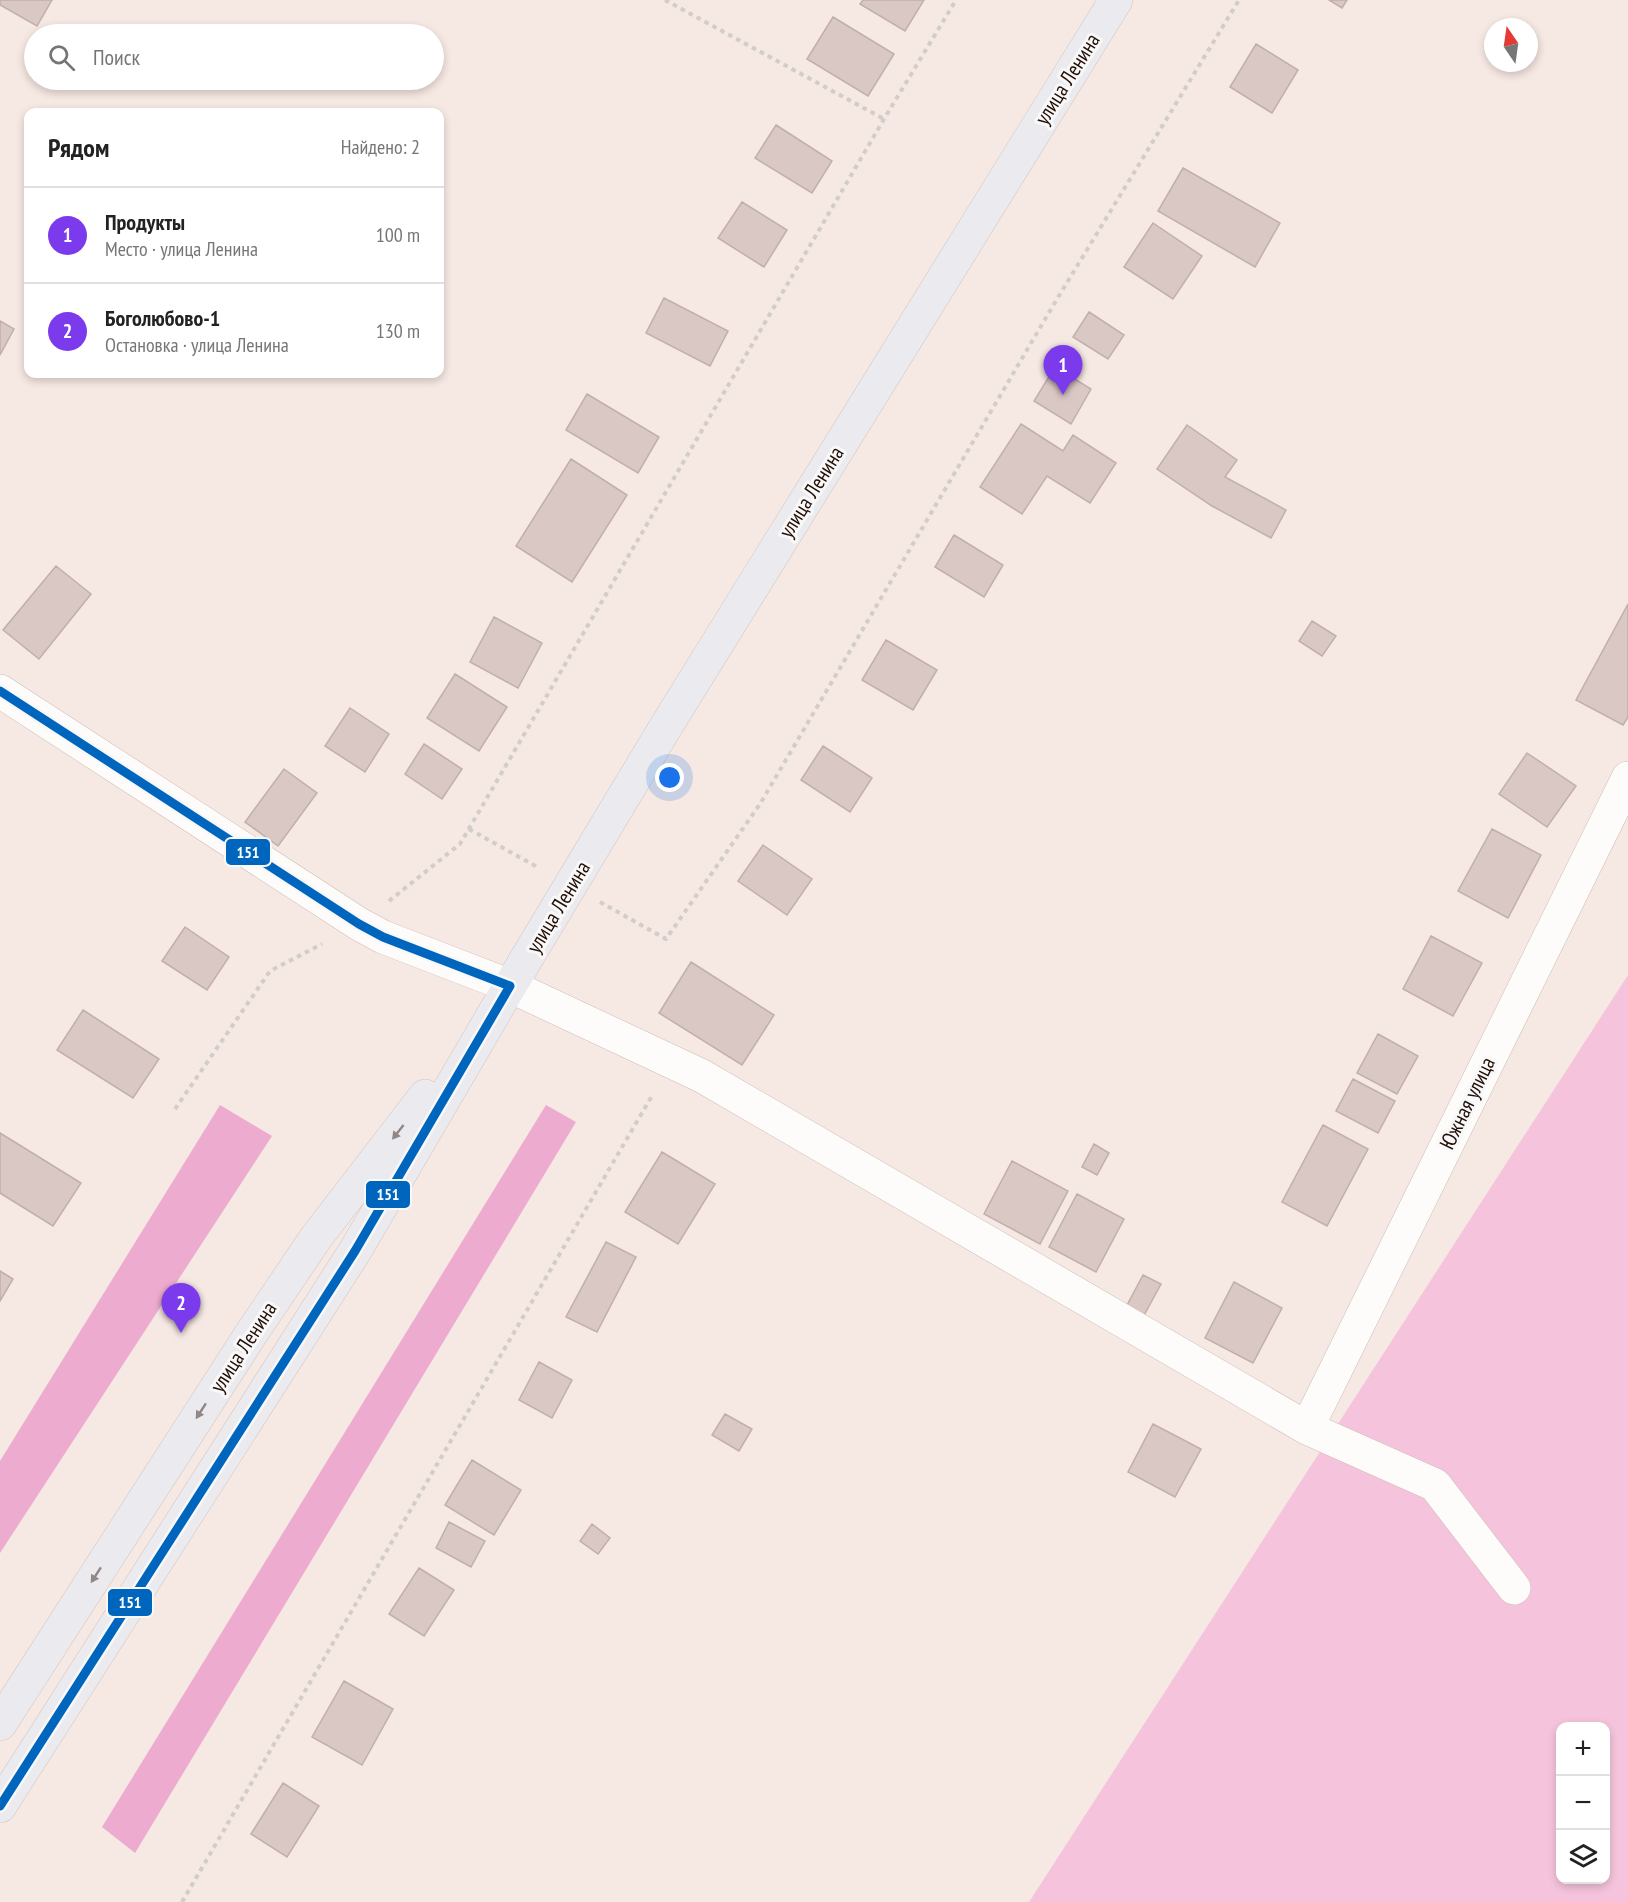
<!DOCTYPE html>
<html lang="ru">
<head>
<meta charset="utf-8">
<style>
	body { margin:0; font-family:"PT Sans Narrow",sans-serif; background:#f6f6f6; color:#222 }
	.controls { position:absolute; right:18px; bottom:18px; display:grid; overflow:hidden; border-radius:12px; box-shadow:0 3px 9px #0003 }
	.controls button { width:54px; height:54px; display:grid; place-items:center; padding:0; border:0; border-bottom:2px solid #e0e0e0; background:#fff; color:#222; font:30px sans-serif }
	.compass { position:absolute; left:1484px; top:18px; width:54px; height:54px; border-radius:50%; background:#fff; box-shadow:0 3px 9px #0003; rotate:347deg }
	.you { position:absolute; left:670px; top:778px; width:21px; height:21px; margin:-15px; border:4px solid #fff; border-radius:50%; background:#1a73e8; box-shadow:0 0 0 9px #1a73e833 }
	.badge { display:grid; place-items:center; width:39px; height:39px; border-radius:50%; background:#7c3aed; color:#fff; font-size:20px; font-weight:700 }
	.pin { position:absolute; translate:-50% -50px; filter:drop-shadow(0 2px 3px #0008) }
	.pin::after { content:''; position:absolute; top:32px; width:21px; height:18px; background:inherit; clip-path:polygon(0 0,100% 0,50% 100%) }
	.list { margin:0; padding:0; list-style:none }
	h2 { display:flex; justify-content:space-between; align-items:center; height:78px; margin:0; padding:0 24px; font-size:26px }
	h2 small { font-size:20px; font-weight:400; color:#767676 }
	.list li { display:grid; grid-template-columns:39px 1fr auto; gap:18px; align-items:center; box-sizing:border-box; height:96px; padding:0 24px; border-top:2px solid #e0e0e0 }
	.list b { display:block; font-size:22px; white-space:nowrap }
	.list p { margin:0; font-size:20px; white-space:nowrap; color:#767676 }
	.list em { font-size:20px; font-style:normal; color:#767676 }
	.icon { flex:none; width:33px; height:33px; fill:none; stroke:currentColor; stroke-width:2; stroke-linecap:round; stroke-linejoin:round }
	.map { position:relative; flex:none; width:1628px; height:1902px; overflow:hidden }
	.search { position:absolute; background:#fff; box-shadow:0 3px 9px #0003; left:24px; top:24px; width:420px; height:66px; display:flex; align-items:center; gap:15px; box-sizing:border-box; padding:0 21px; border-radius:33px; color:#767676; font-size:22px }
	.panel { position:absolute; background:#fff; box-shadow:0 3px 9px #0003; left:24px; top:108px; width:420px; height:270px; border-radius:12px }
	.map>svg:first-child { display:block }
</style>
</head>
<body>
<div class="map">
<svg width="1628" height="1902" viewBox="0 0 1628 1902">
	<rect width="100%" height="100%" fill="#f6e8e3"/>
	<path fill="#f5c4dc" fill-rule="evenodd" d="M1628,975V1902H1029ZM1560,1726H1606V1880H1560Z"/>
	<path fill="#edaccf" d="M220,1105L272,1136L0,1553V1461Z
		M546,1105L576,1122L135,1853L102,1827Z"/>
	<path fill="#dac8c5" stroke="#c0afab" stroke-width="1.5" d="M0,0H52L37,26L0,5Z
		M863,0H924L905,31L860,4Z
		M1329,0H1347L1342,8Z
		M833,17L894,54L868,96L807,59Z
		M1256,44L1298,70L1272,113L1230,87Z
		M776,125L832,161L812,193L755,158Z
		M1183,168L1280,223L1255,267L1158,211Z
		M742,202L787,230L764,267L718,238Z
		M1153,223L1202,256L1173,299L1124,267Z
		M664,298L728,331L710,366L646,333Z
		M1089,312L1124,335L1108,359L1073,337Z
		M0,321L14,329L0,355Z
		M1055,367L1091,389L1071,424L1034,401Z
		M587,394L659,437L638,473L566,430Z
		M1021,424L1063,451L1073,435L1116,463L1090,503L1047,476L1022,514L980,487Z
		M1187,425L1237,460L1225,477L1286,510L1271,538L1212,506L1157,469Z
		M571,459L627,495L572,582L516,546Z
		M954,535L1003,565L984,597L935,567Z
		M56,566L91,594L39,659L3,630Z
		M1628,604V717L1623,725L1576,700Z
		M494,617L542,643L518,688L470,662Z
		M1312,621L1336,636L1322,656L1299,641Z
		M886,640L937,670L913,710L862,680Z
		M455,674L507,707L479,751L427,718Z
		M350,708L389,734L365,772L325,746Z
		M424,744L462,769L442,799L405,774Z
		M823,746L872,778L850,812L801,780Z
		M1527,753L1576,786L1547,827L1499,794Z
		M284,769L317,793L278,846L245,822Z
		M1492,829L1541,855L1508,918L1458,891Z
		M763,845L812,879L787,915L738,881Z
		M185,927L229,957L207,990L162,961Z
		M1431,936L1482,963L1453,1016L1403,989Z
		M691,962L774,1015L742,1065L659,1013Z
		M83,1010L159,1059L133,1098L57,1050Z
		M1378,1034L1418,1056L1397,1094L1357,1073Z
		M1353,1079L1395,1101L1378,1133L1336,1111Z
		M1323,1125L1368,1149L1327,1226L1282,1202Z
		M0,1133L81,1183L53,1226L0,1193Z
		M1094,1144L1109,1153L1097,1175L1082,1167Z
		M662,1152L715,1184L678,1244L625,1212Z
		M1012,1161L1068,1191L1040,1244L984,1214Z
		M1077,1194L1124,1219L1096,1272L1049,1247Z
		M606,1242L636,1257L597,1332L566,1317Z
		M0,1271L13,1279L0,1301Z
		M1143,1275L1161,1284L1142,1319L1125,1309Z
		M1234,1282L1282,1308L1253,1363L1205,1338Z
		M539,1362L572,1380L552,1418L519,1400Z
		M725,1414L752,1429L739,1451L712,1435Z
		M1153,1424L1201,1449L1175,1497L1128,1472Z
		M472,1460L521,1490L494,1535L445,1505Z
		M449,1522L485,1541L471,1567L436,1548Z
		M592,1524L610,1538L598,1554L580,1541Z
		M419,1568L454,1590L424,1636L389,1614Z
		M344,1681L393,1709L362,1765L312,1737Z
		M283,1783L319,1806L287,1857L251,1834Z"/>
	<g fill="none" stroke-linecap="round" stroke-linejoin="round">
		<defs>
			<path id="minor" d="M510,986L702,1076L1307,1428L1435,1485L1514,1588
				M1307,1428L1628,778"/>
			<path id="tertiary" d="M0,691L359,924L383,937L510,986"/>
			<path id="trunk" d="M0,1724L251,1334L315,1239L425,1096
				M0,1806L355,1251L510,986L665,728L1116,0"/>
		</defs>
		<use href="#minor" stroke="#cebdb6" stroke-width="34"/>
		<use href="#tertiary" stroke="#cebdb6" stroke-width="34"/>
		<use href="#trunk" stroke="#d0c7c3" stroke-width="34"/>
		<path stroke="#d1cdcb" stroke-width="4" stroke-dasharray="4.5 4.5" stroke-linecap="butt" d="M665,0L884,119
			M469,829L539,868
			M389,901L460,844L884,119L956,0
			M600,902L666,939L760,804L1054,304L1239,0
			M175,1109L270,971L322,944
			M182,1902L653,1094"/>
		<use href="#minor" stroke="#fefcfb" stroke-width="33"/>
		<use href="#tertiary" stroke="#fefcfb" stroke-width="33"/>
		<use href="#trunk" stroke="#ebeaee" stroke-width="33"/>
		<defs>
			<path id="bus-1" d="M0,691L359,924L383,937L510,986
				M0,1806L355,1251L510,986"/>
		</defs>
		<use href="#bus-1" stroke="#f8f8f8" stroke-width="14"/>
		<use href="#bus-1" stroke="#0065bd" stroke-width="9"/>
	</g>
	<defs><path id="oneway-solid" d="M-6-.8H1V-3.2L6.5 0L1 3.2V.8H-6Z" transform="scale(1.5)"/></defs>
	<g fill="#918786">
		<use href="#oneway-solid" transform="translate(398 1132) rotate(128)"/>
		<use href="#oneway-solid" transform="translate(201 1411) rotate(123)"/>
		<use href="#oneway-solid" transform="translate(96 1575) rotate(123)"/>
	</g>
	<g text-anchor="middle" dominant-baseline="central" stroke-width="6" stroke-linejoin="round" paint-order="stroke">
		<g font-size="21" fill="#220e06" stroke="#f8f8f8">
			<text transform="translate(1067 79) rotate(-58)">улица Ленина</text>
			<text transform="translate(811 492) rotate(-58)">улица Ленина</text>
			<text transform="translate(558 907) rotate(-59)">улица Ленина</text>
			<text transform="translate(1467 1103) rotate(-64)">Южная улица</text>
			<text transform="translate(243 1347) rotate(-57)">улица Ленина</text>
		</g>
	</g>
	<g stroke="#f8f8f8" stroke-width="2">
		<rect x="225" y="838" width="46" height="28" rx="6" fill="#0065bd"/>
		<rect x="365" y="1180" width="46" height="29" rx="6" fill="#0065bd"/>
		<rect x="107" y="1588" width="46" height="29" rx="6" fill="#0065bd"/>
	</g>
	<g font-size="16" text-anchor="middle" font-weight="bold" fill="#fff">
		<text x="248" y="858">151</text>
		<text x="388" y="1200">151</text>
		<text x="130" y="1608">151</text>
	</g>
</svg>
<div class="controls">
<button>+</button>
<button>−</button>
<button><svg class="icon" aria-label="layers" viewBox="0 0 24 24"><path d="M12 4l9 5-9 5-9-5zM3 14l9 5 9-5"/></svg></button>
</div>
<svg class="compass" viewBox="-18 -18 36 36"><path d="M0-13l5 13h-10z" fill="#e53935"/><path d="M0 13l5-13h-10z" fill="#767676"/></svg>
<div class="you"></div>
<div class="pin badge" style="left:1063px;top:395px">1</div>
<div class="pin badge" style="left:181px;top:1333px">2</div>
<div class="search"><svg class="icon" aria-label="search" viewBox="0 0 24 24"><circle cx="10" cy="10" r="6"/><path d="M15 15l6 6"/></svg>Поиск</div>
<section class="panel">
<h2>Рядом<small>Найдено: 2</small></h2>
<ul class="list">
<li><span class="badge">1</span><div><b>Продукты</b><p>Место · улица Ленина</p></div><em>100 m</em></li>
<li><span class="badge">2</span><div><b>Боголюбово-1</b><p>Остановка · улица Ленина</p></div><em>130 m</em></li>
</ul>
</section>
</div>
</body>
</html>
